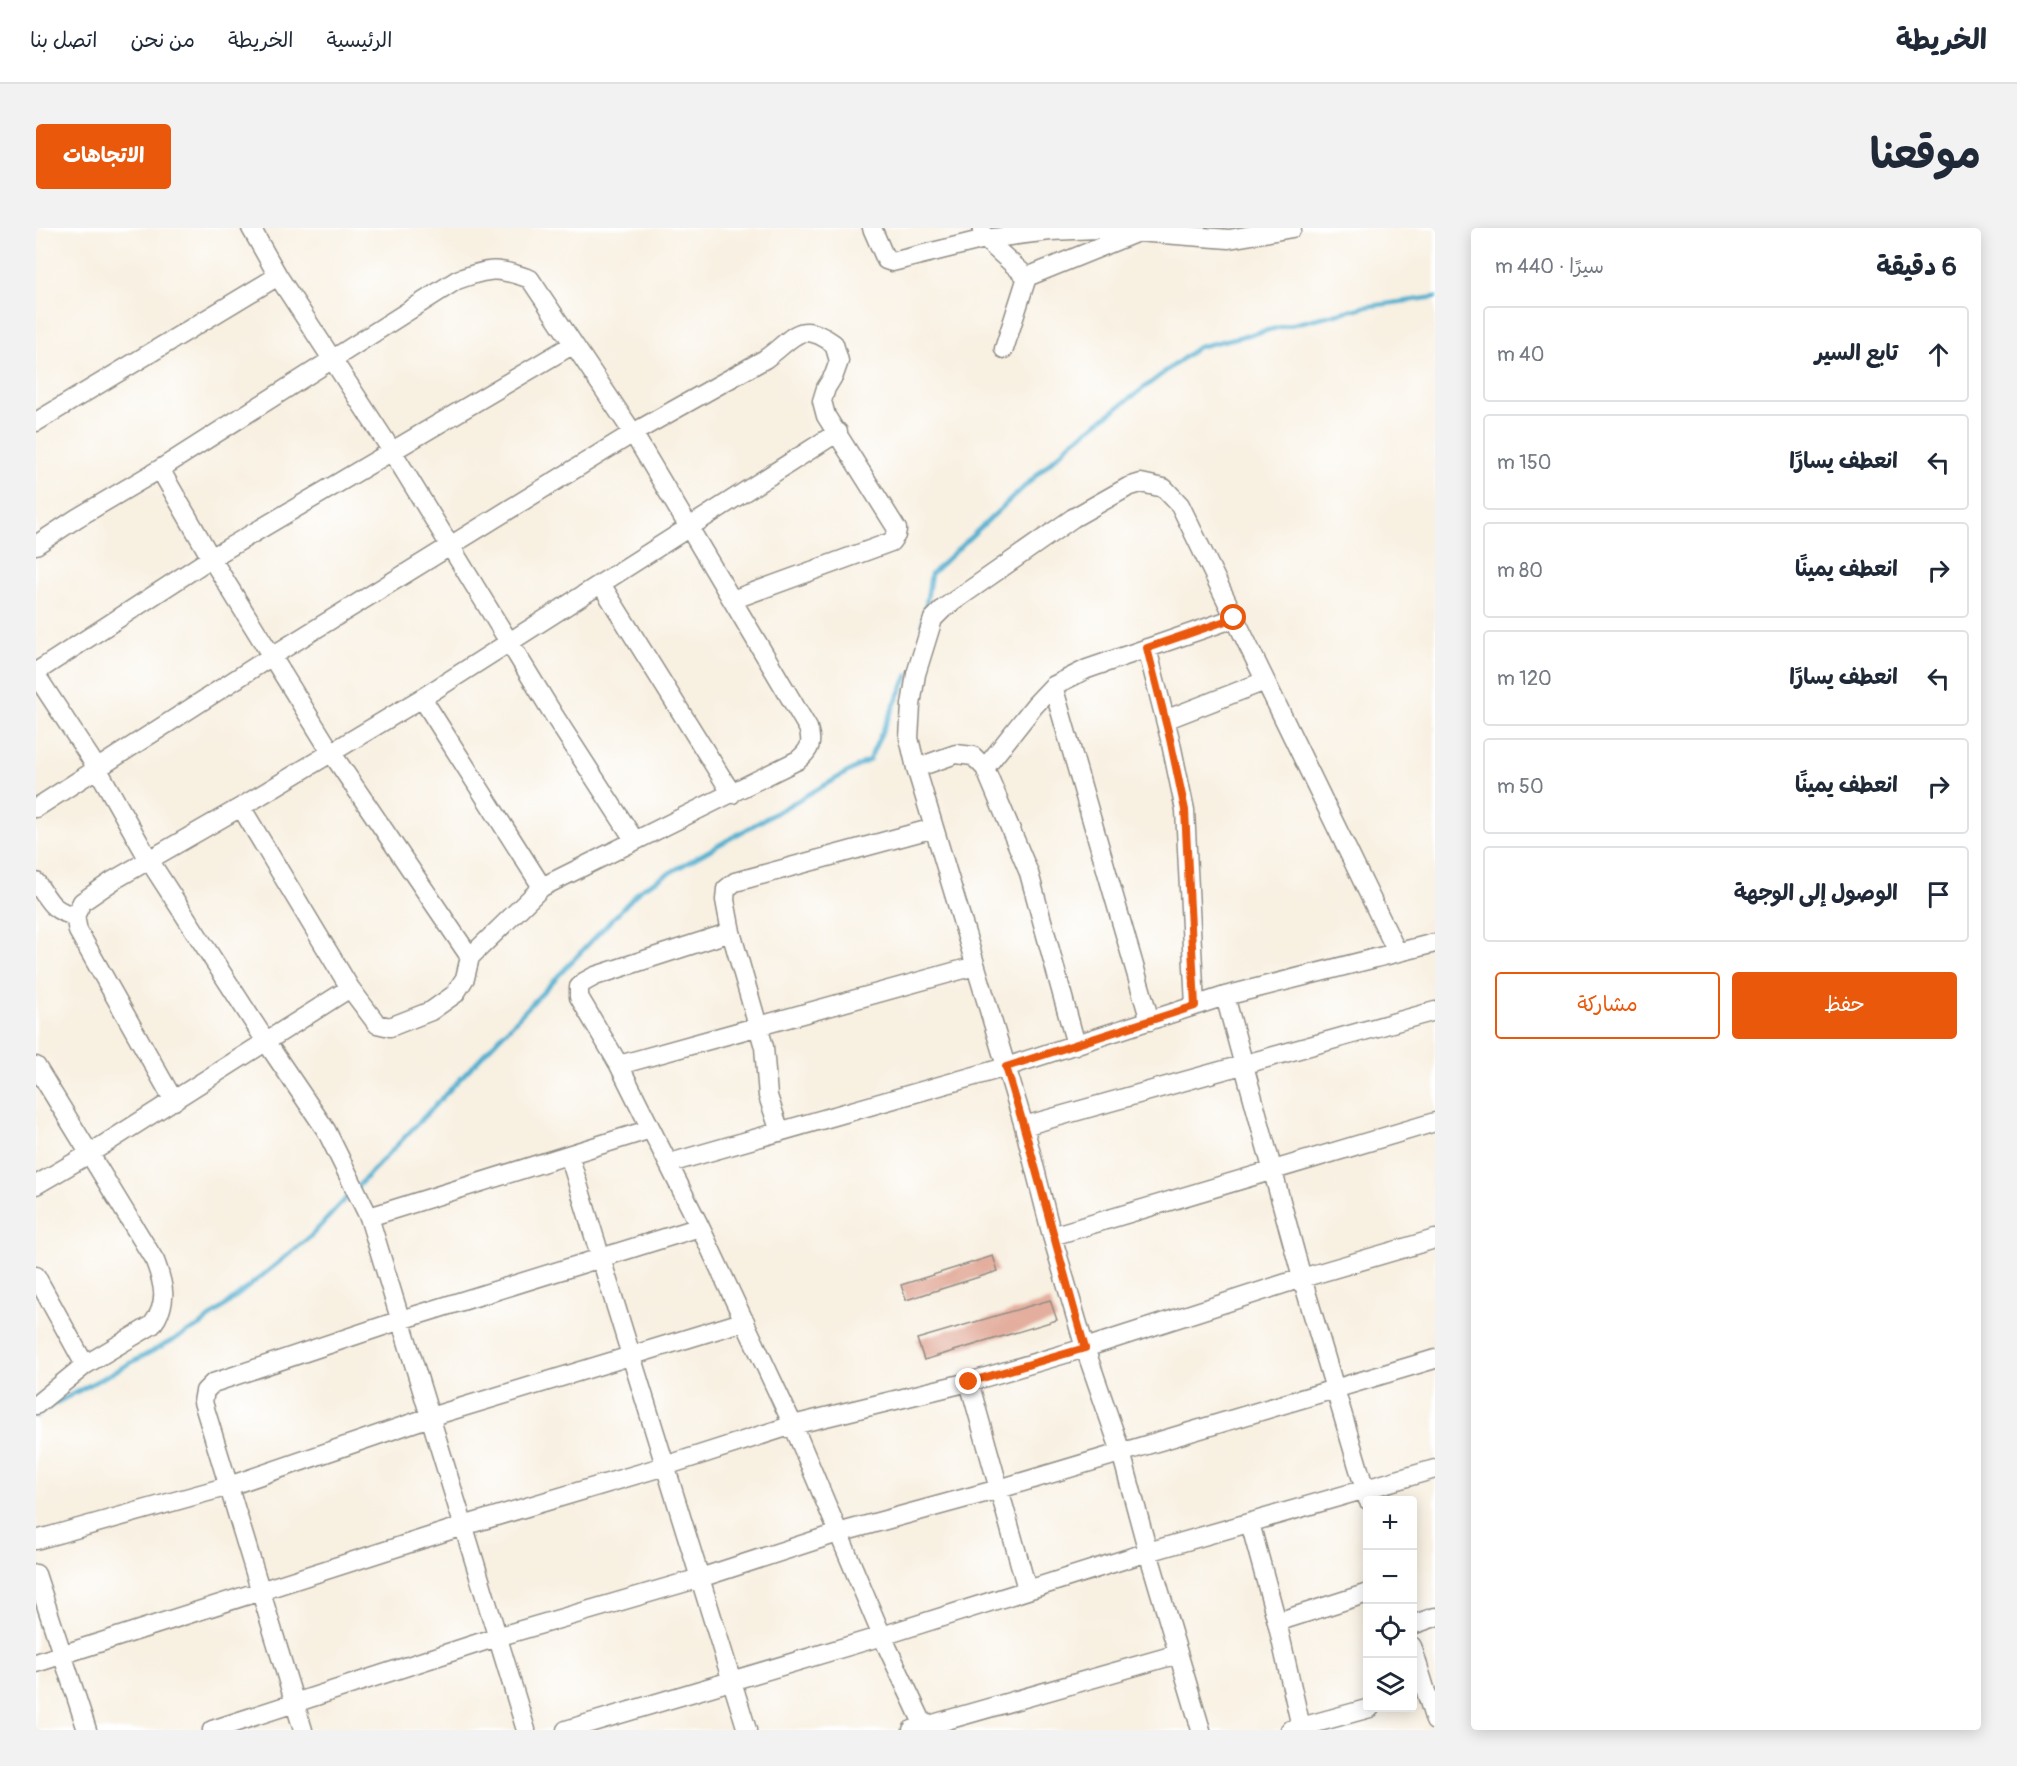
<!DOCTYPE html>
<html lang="ar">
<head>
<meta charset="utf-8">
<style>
	body { margin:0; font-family:Pangolin,"Playpen Sans Arabic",sans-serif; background:#f2f2f3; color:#1f2937; direction:rtl }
	.controls { position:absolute; right:18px; bottom:18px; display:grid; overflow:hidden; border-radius:6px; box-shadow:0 3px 15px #0003 }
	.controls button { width:54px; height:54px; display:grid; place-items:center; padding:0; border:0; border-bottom:2px solid #e0e1e3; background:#fff; color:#1f2937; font:30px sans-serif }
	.stop { position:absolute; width:18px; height:18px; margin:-14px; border:4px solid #ea580c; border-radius:50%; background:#fff }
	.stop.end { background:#ea580c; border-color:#fff; box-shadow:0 2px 6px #0008 }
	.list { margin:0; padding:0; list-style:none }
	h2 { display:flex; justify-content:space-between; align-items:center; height:78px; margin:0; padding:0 24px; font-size:26px }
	h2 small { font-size:20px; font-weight:400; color:#747a83 }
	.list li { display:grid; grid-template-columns:39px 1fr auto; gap:18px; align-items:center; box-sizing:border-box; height:96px; margin:0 12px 12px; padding:0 12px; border:2px solid #e0e1e3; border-radius:6px }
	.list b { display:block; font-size:22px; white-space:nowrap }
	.list em { font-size:20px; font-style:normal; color:#747a83 }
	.actions { display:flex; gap:12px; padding:18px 24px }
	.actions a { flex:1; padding:14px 0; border:2px solid #ea580c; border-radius:6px; text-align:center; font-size:21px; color:#ea580c }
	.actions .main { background:#ea580c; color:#fff }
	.icon { flex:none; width:33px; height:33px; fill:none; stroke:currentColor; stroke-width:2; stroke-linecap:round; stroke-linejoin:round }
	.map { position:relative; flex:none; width:1399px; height:1502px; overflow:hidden; direction:ltr; border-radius:6px }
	header { display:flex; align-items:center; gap:36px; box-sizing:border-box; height:84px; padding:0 30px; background:#fff; border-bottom:2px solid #e0e1e3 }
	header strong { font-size:28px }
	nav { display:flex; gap:33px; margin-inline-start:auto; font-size:21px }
	.intro { display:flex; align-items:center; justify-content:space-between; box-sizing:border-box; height:144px; padding:0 36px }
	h1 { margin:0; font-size:42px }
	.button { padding:15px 27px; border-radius:6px; background:#ea580c; color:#fff; font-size:21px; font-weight:700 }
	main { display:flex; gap:36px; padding:0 36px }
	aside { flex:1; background:#fff; border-radius:6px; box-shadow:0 3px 15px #0003 }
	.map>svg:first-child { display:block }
</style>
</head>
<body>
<header>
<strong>الخريطة</strong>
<nav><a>الرئيسية</a><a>الخريطة</a><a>من نحن</a><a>اتصل بنا</a></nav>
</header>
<div class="intro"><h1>موقعنا</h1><a class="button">الاتجاهات</a></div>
<main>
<aside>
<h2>6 دقيقة<small>سيرًا · 440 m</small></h2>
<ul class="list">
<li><svg class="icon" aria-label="ahead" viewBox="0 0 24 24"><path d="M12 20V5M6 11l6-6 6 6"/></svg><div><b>تابع السير</b></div><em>40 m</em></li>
<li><svg class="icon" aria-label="left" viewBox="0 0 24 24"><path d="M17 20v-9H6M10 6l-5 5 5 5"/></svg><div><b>انعطف يسارًا</b></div><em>150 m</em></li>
<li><svg class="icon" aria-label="right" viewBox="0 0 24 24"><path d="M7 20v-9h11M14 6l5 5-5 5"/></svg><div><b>انعطف يمينًا</b></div><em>80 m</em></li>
<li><svg class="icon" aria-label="left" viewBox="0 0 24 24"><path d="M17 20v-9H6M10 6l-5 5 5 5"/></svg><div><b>انعطف يسارًا</b></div><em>120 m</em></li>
<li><svg class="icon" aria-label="right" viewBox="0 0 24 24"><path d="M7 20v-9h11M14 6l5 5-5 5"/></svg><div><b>انعطف يمينًا</b></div><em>50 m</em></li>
<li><svg class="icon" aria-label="arrive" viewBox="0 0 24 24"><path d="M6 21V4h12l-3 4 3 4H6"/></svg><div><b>الوصول إلى الوجهة</b></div></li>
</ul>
<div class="actions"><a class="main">حفظ</a><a>مشاركة</a></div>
</aside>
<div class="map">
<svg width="1399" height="1502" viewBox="0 0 1399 1502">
	<rect width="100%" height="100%" fill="#fff"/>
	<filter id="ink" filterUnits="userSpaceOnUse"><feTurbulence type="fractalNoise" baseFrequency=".0167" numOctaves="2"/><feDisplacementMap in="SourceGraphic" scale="12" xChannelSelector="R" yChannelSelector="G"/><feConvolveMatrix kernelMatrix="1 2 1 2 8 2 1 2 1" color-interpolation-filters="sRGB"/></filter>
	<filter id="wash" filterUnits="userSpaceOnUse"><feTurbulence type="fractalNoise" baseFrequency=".008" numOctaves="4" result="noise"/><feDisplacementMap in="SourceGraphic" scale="24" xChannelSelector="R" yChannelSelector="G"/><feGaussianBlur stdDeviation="1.35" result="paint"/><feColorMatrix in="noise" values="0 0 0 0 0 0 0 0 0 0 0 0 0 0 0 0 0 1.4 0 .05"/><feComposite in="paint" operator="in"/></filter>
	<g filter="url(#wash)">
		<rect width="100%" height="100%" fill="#f8f0e1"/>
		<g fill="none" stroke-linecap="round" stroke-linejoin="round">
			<path stroke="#50aecf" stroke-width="4.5" d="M887,396L895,346L1036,214L1162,119L1328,79L1399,69
				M322,958L605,661L833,532L872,447
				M0,1188L7,1182L165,1097L274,1009L316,964"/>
		</g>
		<g id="blocks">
			<path fill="#e3ae9e" d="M957,1028L962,1043L870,1072L865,1057Z
				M1014,1072L1021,1092L888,1132L881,1111Z"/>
		</g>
	</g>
	<g filter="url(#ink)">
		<use href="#blocks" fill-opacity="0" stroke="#928e86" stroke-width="1.5"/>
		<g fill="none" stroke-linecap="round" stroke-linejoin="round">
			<defs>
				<path id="street" d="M215,0L242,48L356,223L519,489L599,613
					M836,0L850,32L856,34L949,11L1014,3L1061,1L1193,11L1256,0
					M946,4L949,11L991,49
					M991,49L1097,6
					M968,121L991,49
					M0,194L242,48
					M124,241L421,52C454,40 461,39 494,51L597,205L772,500C777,515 774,522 762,532L506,659L434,729L429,750L419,766L395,783L354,799L341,796L314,760
					M0,317L41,290L124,241L175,330L295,524L434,729
					M565,356L696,566
					M1111,420L1134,511L1149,582L1159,778
					M0,444L175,330L536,117
					M0,447L61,540L113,632L231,815L290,902L333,989L490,1502
					M1017,458L1114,793
					M386,470L506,659
					M1129,492L1229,453
					M880,540L920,526L937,528L949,540L993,645L1040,817
					M949,540L999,477L1017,458L1051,441L1199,390
					M0,580L236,428L597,205L729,131C758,111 763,90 798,116L803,133L798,147L790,160L786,173L790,188L861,301L860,307L855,314L696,372
					M0,654C14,673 14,682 39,688
					M695,704L559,748L548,754L543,759V769L583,837L664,999L757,1197L846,1408L890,1502
					M1189,768L1266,1050L1332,1272
					M583,837L939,738
					M0,838L119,1033C128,1057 133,1075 116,1097L49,1137L0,1177
					M138,873L42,703L39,688L46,674L78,652L205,579L386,470L802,204
					M988,898L1399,783
					M744,904L732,868L728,819L695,704L689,672L690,661L699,654L898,600
					M533,927L711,1502
					M634,935L970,839L1189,768L1399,715
					M0,957L53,926L314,760L205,579
					M333,989L615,901
					M1016,1008L1399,894
					M0,1048L49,1137
					M933,1154L991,1361
					M1214,1295L1241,1394L1265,1499
					M0,1312L193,1258L394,1189L709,1093
					M0,1346L51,1502
					M1241,1394L1332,1365
					M1376,1397L1399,1389
					M1376,1418L1399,1493
					M0,1435L427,1298L629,1238L757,1197L933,1154L1049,1120L1266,1050L1399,1011
					M176,1502L461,1409L664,1350L802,1305L963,1261L1399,1131
					M267,1502L167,1174L169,1163L177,1155L365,1092L664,999
					M530,1502L846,1408L1112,1324L1399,1241
					M876,1502L1142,1426
					M1165,1502L1112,1324L1085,1224L1049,1120L1016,1008L988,898L880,540L873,510L875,477L880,446L897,391L908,380L1037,290L1092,259L1105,255L1128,260L1144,277L1361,724
					M1254,1502L1334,1480"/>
			</defs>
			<use href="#street" stroke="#928e86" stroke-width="21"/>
			<use href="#street" stroke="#fff" stroke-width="18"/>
		</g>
	</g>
	<g fill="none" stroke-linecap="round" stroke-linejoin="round" filter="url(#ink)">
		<path stroke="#ea580c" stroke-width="8" d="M933,1154L1049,1120C1022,1027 999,932 970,839L1159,778L1149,582L1134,511L1111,420L1198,390"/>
	</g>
</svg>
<div class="controls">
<button>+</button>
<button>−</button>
<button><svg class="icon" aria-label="locate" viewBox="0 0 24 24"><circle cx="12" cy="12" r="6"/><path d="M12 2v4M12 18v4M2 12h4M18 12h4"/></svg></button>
<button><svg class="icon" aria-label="layers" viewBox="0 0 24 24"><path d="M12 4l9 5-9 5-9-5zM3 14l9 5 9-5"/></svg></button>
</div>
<div class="stop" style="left:1198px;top:390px"></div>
<div class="stop end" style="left:933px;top:1154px"></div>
</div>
</main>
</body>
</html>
